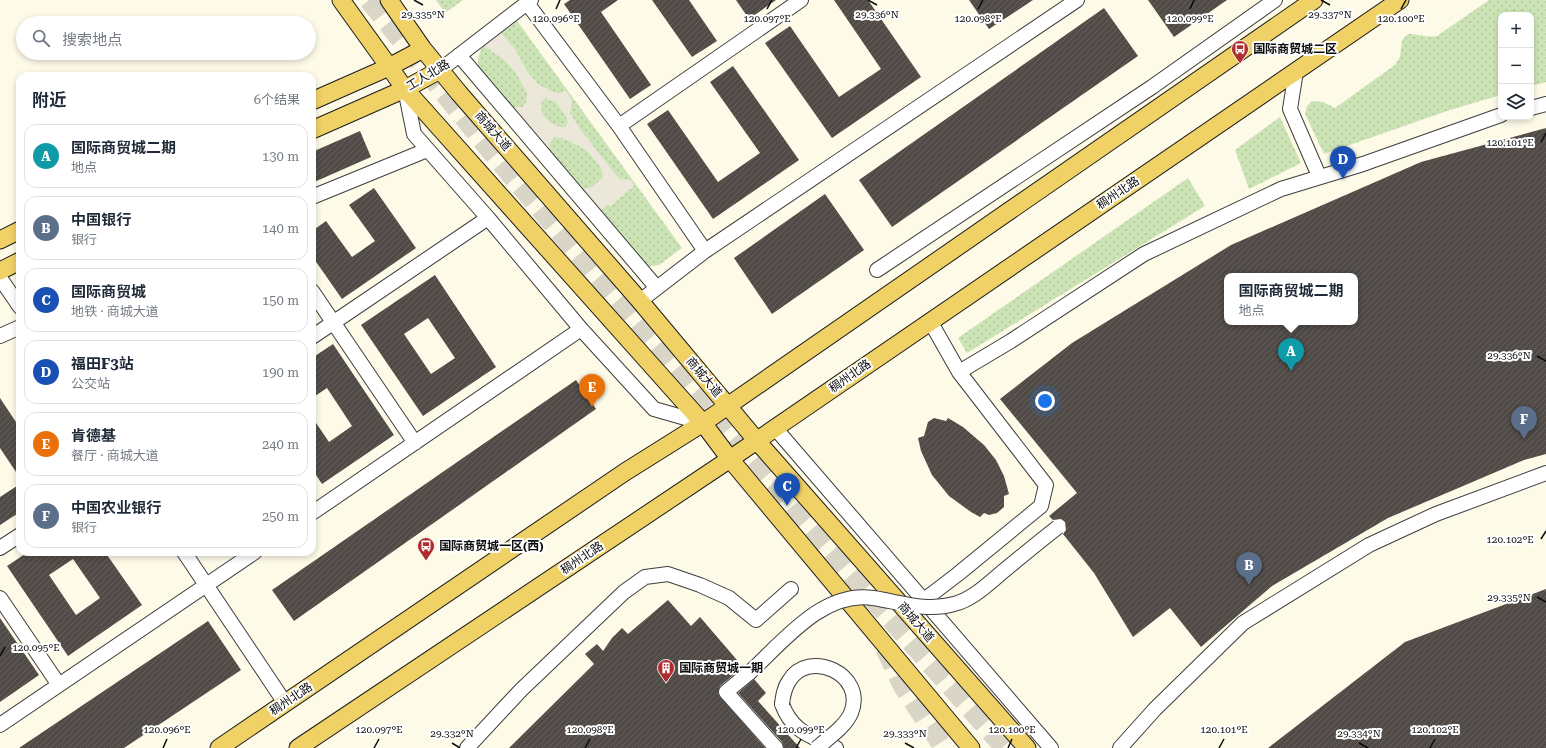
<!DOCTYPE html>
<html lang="zh">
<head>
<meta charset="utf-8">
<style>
	body { margin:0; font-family:"Roboto Serif","Noto Sans SC",serif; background:#f2f2f3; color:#1f2937 }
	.controls { position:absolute; right:12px; top:12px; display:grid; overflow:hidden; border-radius:8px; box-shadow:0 2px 6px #0003 }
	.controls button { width:36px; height:36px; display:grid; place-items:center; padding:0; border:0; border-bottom:1px solid #e0e1e3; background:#fff; color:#1f2937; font:20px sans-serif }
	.you { position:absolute; left:1045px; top:401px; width:14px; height:14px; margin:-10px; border:3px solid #fff; border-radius:50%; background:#1a73e8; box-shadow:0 0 0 6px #1a73e833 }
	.badge { display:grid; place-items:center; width:26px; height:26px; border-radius:50%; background:#db2777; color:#fff; font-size:13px; font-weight:700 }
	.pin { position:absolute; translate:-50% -33px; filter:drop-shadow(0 1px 2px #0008) }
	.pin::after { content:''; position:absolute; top:21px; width:14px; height:12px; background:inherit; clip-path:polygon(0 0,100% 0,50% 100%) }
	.popup { position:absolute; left:1224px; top:273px; width:134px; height:52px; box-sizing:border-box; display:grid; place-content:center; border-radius:8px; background:#fff; filter:drop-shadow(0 1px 3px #0005); font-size:13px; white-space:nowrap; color:#747a83 }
	.popup b { font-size:15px; color:#1f2937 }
	.popup::after { content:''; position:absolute; left:50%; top:100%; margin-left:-8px; border:8px solid transparent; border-top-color:#fff }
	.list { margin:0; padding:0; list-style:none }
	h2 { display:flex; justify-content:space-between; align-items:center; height:52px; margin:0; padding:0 16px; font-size:17px }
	h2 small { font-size:13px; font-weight:400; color:#747a83 }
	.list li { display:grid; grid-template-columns:26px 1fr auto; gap:12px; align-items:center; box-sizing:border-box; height:64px; margin:0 8px 8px; padding:0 8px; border:1px solid #e0e1e3; border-radius:12px }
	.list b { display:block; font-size:15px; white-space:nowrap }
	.list p { margin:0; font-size:13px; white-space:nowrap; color:#747a83 }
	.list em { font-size:13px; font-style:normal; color:#747a83 }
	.icon { flex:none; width:22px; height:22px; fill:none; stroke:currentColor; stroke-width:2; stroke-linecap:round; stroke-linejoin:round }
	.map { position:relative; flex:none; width:1546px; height:748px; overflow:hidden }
	.search { position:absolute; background:#fff; box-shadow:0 2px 6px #0003; left:16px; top:16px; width:300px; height:44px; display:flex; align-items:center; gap:10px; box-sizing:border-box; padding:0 14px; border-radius:22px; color:#747a83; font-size:15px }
	.panel { position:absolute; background:#fff; box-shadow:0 2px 6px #0003; left:16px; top:72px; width:300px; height:484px; border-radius:12px }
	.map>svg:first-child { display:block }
</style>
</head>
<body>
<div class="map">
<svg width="1546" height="748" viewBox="0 0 1546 748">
	<defs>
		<pattern id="park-dots" width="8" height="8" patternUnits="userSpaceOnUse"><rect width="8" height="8" fill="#cce4b5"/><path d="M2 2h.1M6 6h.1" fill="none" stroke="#aec29a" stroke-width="1.8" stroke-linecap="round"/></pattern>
		<pattern id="building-hatch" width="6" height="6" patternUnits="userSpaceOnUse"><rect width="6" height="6" fill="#514b47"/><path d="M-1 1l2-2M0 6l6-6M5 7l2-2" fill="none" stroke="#65605d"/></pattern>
	</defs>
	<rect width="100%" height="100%" fill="#fefae8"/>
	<path fill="url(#park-dots)" d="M436,0H463L445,13Z
		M1489,0H1546V82L1531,86V15H1501V95L1450,110L1324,154L1305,114L1307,106L1312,101L1323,102L1335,108L1395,65L1400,57L1402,40L1408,34C1419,34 1427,38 1437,36Z
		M515,18L682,248L659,265L644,267L479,69C473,45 498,32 515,18Z
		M1280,117L1301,163L1249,189L1235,150Z
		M1188,178L1205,206L967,353L958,338Z"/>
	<path fill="#ebe7d9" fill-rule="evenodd" d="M501,33L515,49L527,71L538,84L555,93H561L565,90L572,100L570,113L581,130L616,175L620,179L631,180L634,186L611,206L608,205L600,211L581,190L592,187L601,179L603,175L600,166L586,150L565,139L555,137L550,143L549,151L512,107H522L526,102L527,93L516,73L503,59L484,46ZM545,98L556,102L565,115L568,122L565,127H561L551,123L542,114L541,103Z"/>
	<path fill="url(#building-hatch)" fill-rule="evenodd" d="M570,0H618L601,12L651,85L630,99L564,4Z
		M652,0H689L717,41L692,57Z
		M736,0H776L749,19Z
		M834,0H868L921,77L832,138L765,43L790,26L839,97L881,69Z
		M969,0H1033L989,29Z
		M1148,0H1227L1174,37Z
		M1104,8L1138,56L892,227L859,180Z
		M733,66L799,160L713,219L647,124L668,110L718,182L760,153L710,82Z
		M1546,128V454L1524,460L1388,518L1272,586L1201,647L1170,608L1133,637L1094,573L1063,534L1066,530L1065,522L1061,519L1053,520L1049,516L1077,493L1000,399L1072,343L1231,245L1421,162ZM1227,276H1355V322H1227Z
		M360,131L371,157L312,183V152Z
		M374,188L416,248L342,299L312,256V231L326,221L352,257L375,241L349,205Z
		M825,194L864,250L772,314L734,258Z
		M435,275L496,367L423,416L361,325ZM428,318L455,358L431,374L404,334Z
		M333,344L394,435L322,484L312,469V417L329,442L352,426L327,388L312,398V358Z
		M576,380L596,409L294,621L272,590Z
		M0,398L20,428V478L0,448Z
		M934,418L946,421L948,418L963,427L984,445L996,460L1004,476L1009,494L1004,496V507L997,513L989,515L984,513L980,517L971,512L949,496L932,475L921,451L918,438L924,436L928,422Z
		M20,484V512L0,525V497Z
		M28,552H105L142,605L68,656L7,566ZM73,559L100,598L76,615L49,575Z
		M1546,589V748H1268L1405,642Z
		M668,600L691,626L700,617L743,667L720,686L718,694L765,748H509L594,664L585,654L597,644L603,651L612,638L622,628L628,634Z
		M0,618L39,675L0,702Z
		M208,621L241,670L124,748H19Z
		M754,679L766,693L758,701L800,748H784L782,742L738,693Z"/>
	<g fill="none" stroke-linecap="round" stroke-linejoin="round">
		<path stroke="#d9d6c7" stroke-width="20" stroke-dasharray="20 10" stroke-linecap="butt" d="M369,0L490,150L609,290L846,569L1005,748
			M885,648L903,686L944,748"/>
		<defs>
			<path id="minor" d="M527,3L619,126L705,251
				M459,55L657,288
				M440,70L531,0
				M1296,71L1290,109L1319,176
				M405,89L414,134L488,218L581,329L654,409L703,423
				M1531,108L1546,104
				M619,126L801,0
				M312,197L427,150
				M877,270L1152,87L1275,0
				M0,278L20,307
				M312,291L415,443
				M640,301L705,251L1077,0
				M0,336L20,327
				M312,337L488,218
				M959,372L1011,341L1144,254L1281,189L1363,164L1501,115
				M775,428L1051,748
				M312,513L581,329
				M0,548L20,535
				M184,552L285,703
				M0,598L59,685
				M924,600L958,574L1041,506L1046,485L959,372L930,321
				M749,673L726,692L776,748
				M782,704C792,732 811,736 836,748
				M0,725L255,552
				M467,748L521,690L624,592L645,577L668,574L700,585L729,598L756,620L791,589
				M1120,748L1155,709L1243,623L1369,545L1436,514L1546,473"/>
			<path id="major" d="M341,0L405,89L703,423L730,459L971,748
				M389,0L423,49L459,93L640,301L757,441L1027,748
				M312,101L389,67L423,49
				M312,130L405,89L440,70
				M0,240L20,230
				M0,271L20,261
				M219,748L625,472L703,423L1314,0
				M298,748L730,459L1400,0"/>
		</defs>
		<use href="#minor" stroke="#3d3d3d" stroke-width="16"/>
		<use href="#major" stroke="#1b1b1b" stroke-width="19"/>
		<use href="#minor" stroke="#fff" stroke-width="14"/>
		<use href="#major" stroke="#efd166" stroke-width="17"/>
		<defs>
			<path id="minor-bridge" d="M749,673C783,642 823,590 873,598C900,602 926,612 954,604C974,599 990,582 1006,569C1023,555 1040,541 1058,527
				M782,704C783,696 784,688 789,681C808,648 867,674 851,713C845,727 828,738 817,748"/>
		</defs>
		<use href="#minor-bridge" stroke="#3d3d3d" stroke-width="16" stroke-linecap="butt"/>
		<use href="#minor-bridge" stroke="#fff" stroke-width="14"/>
	</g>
	<path fill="none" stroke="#0a0a0a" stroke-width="1.5" d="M414,0L423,5M868,0L877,5M1321,0L1330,5M556,9L560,0M767,9L772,0M978,9L983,0M1190,9L1194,0M1401,9L1406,0M1541,142L1546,133M1537,356L1546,361M1541,539L1546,531M1537,597L1546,602M0,656L5,647M452,743L460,748M905,743L914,748M1359,743L1368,748M163,748L167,739M374,748L379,739M585,748L590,739M796,748L801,739M1008,748L1012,739M1219,748L1224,739M1430,748L1435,739"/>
	<defs>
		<symbol id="bus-pin" viewBox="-11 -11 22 30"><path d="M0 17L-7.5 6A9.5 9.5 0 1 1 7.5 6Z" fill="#af2c2f" stroke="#fff"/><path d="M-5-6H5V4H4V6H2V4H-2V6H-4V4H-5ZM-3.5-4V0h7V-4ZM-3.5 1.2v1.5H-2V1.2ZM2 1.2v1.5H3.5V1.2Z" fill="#fff"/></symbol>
		<symbol id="building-pin" viewBox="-11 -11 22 30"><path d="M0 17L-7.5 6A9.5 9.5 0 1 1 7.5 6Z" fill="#af2c2f" stroke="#fff"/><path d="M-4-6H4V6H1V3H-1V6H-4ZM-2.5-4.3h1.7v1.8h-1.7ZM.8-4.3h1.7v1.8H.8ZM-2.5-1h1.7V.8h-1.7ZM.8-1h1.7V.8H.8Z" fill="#fff"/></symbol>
	</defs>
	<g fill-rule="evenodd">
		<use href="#bus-pin" x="1230" y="39" width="20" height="27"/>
		<use href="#bus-pin" x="416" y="536" width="20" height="27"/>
		<use href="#building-pin" x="656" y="658" width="20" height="27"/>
	</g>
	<g text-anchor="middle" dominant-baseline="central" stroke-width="4" stroke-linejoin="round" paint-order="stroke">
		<g font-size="12" font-weight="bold" fill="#0a0a0a" stroke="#fff" text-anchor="start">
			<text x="1253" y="49">国际商贸城二区</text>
			<text x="439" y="546">国际商贸城一区(西)</text>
			<text x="679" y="668">国际商贸城一期</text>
		</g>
		<g font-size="12" fill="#0a0a0a" stroke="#fff">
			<text transform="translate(428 75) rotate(-31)">工人北路</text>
			<text transform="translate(493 131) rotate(49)">商城大道</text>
			<text transform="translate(1118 193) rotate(-34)">稠州北路</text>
			<text transform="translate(850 376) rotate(-35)">稠州北路</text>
			<text transform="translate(704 377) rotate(50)">商城大道</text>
			<text transform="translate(582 558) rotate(-34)">稠州北路</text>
			<text transform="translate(916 622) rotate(49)">商城大道</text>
			<text transform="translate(291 699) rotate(-34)">稠州北路</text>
		</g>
	</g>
	<g font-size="10" text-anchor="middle" fill="#0a0a0a" stroke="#fff" stroke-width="4" stroke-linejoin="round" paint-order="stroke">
		<text x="877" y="18">29.336°N</text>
		<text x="423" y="18">29.335°N</text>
		<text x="1330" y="18">29.337°N</text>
		<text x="556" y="22">120.096°E</text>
		<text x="767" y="22">120.097°E</text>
		<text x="978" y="22">120.098°E</text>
		<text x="1190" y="22">120.099°E</text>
		<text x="1401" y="22">120.100°E</text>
		<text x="1510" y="146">120.101°E</text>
		<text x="1509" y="359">29.336°N</text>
		<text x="1510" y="543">120.102°E</text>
		<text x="1509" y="601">29.335°N</text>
		<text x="36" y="651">120.095°E</text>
		<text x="167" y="733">120.096°E</text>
		<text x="379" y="733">120.097°E</text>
		<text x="590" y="733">120.098°E</text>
		<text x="801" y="733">120.099°E</text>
		<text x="1012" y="733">120.100°E</text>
		<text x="1224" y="733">120.101°E</text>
		<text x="1435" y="733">120.102°E</text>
		<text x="452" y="737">29.332°N</text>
		<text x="905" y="737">29.333°N</text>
		<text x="1359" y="737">29.334°N</text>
	</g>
</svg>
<div class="controls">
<button>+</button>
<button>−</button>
<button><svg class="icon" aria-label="layers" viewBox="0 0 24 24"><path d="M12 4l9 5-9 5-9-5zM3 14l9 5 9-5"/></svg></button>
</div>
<div class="you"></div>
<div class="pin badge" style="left:1291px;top:371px;background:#0f9aa8">A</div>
<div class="popup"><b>国际商贸城二期</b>地点</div>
<div class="pin badge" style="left:1249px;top:585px;background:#5c6f8a">B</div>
<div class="pin badge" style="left:787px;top:506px;background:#1a4fb4">C</div>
<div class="pin badge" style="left:1343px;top:179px;background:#1a4fb4">D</div>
<div class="pin badge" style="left:592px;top:407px;background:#e8710a">E</div>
<div class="pin badge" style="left:1524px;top:439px;background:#5c6f8a">F</div>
<div class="search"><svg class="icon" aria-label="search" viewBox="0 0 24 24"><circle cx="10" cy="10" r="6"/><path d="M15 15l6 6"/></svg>搜索地点</div>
<section class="panel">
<h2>附近<small>6个结果</small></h2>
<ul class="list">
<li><span class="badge" style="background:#0f9aa8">A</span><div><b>国际商贸城二期</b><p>地点</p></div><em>130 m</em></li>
<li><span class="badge" style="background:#5c6f8a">B</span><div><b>中国银行</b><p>银行</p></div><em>140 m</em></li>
<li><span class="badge" style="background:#1a4fb4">C</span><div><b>国际商贸城</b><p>地铁 · 商城大道</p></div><em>150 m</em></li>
<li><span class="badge" style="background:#1a4fb4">D</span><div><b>福田F3站</b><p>公交站</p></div><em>190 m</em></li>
<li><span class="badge" style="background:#e8710a">E</span><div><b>肯德基</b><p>餐厅 · 商城大道</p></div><em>240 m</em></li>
<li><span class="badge" style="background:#5c6f8a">F</span><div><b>中国农业银行</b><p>银行</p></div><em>250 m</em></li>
</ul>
</section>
</div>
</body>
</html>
